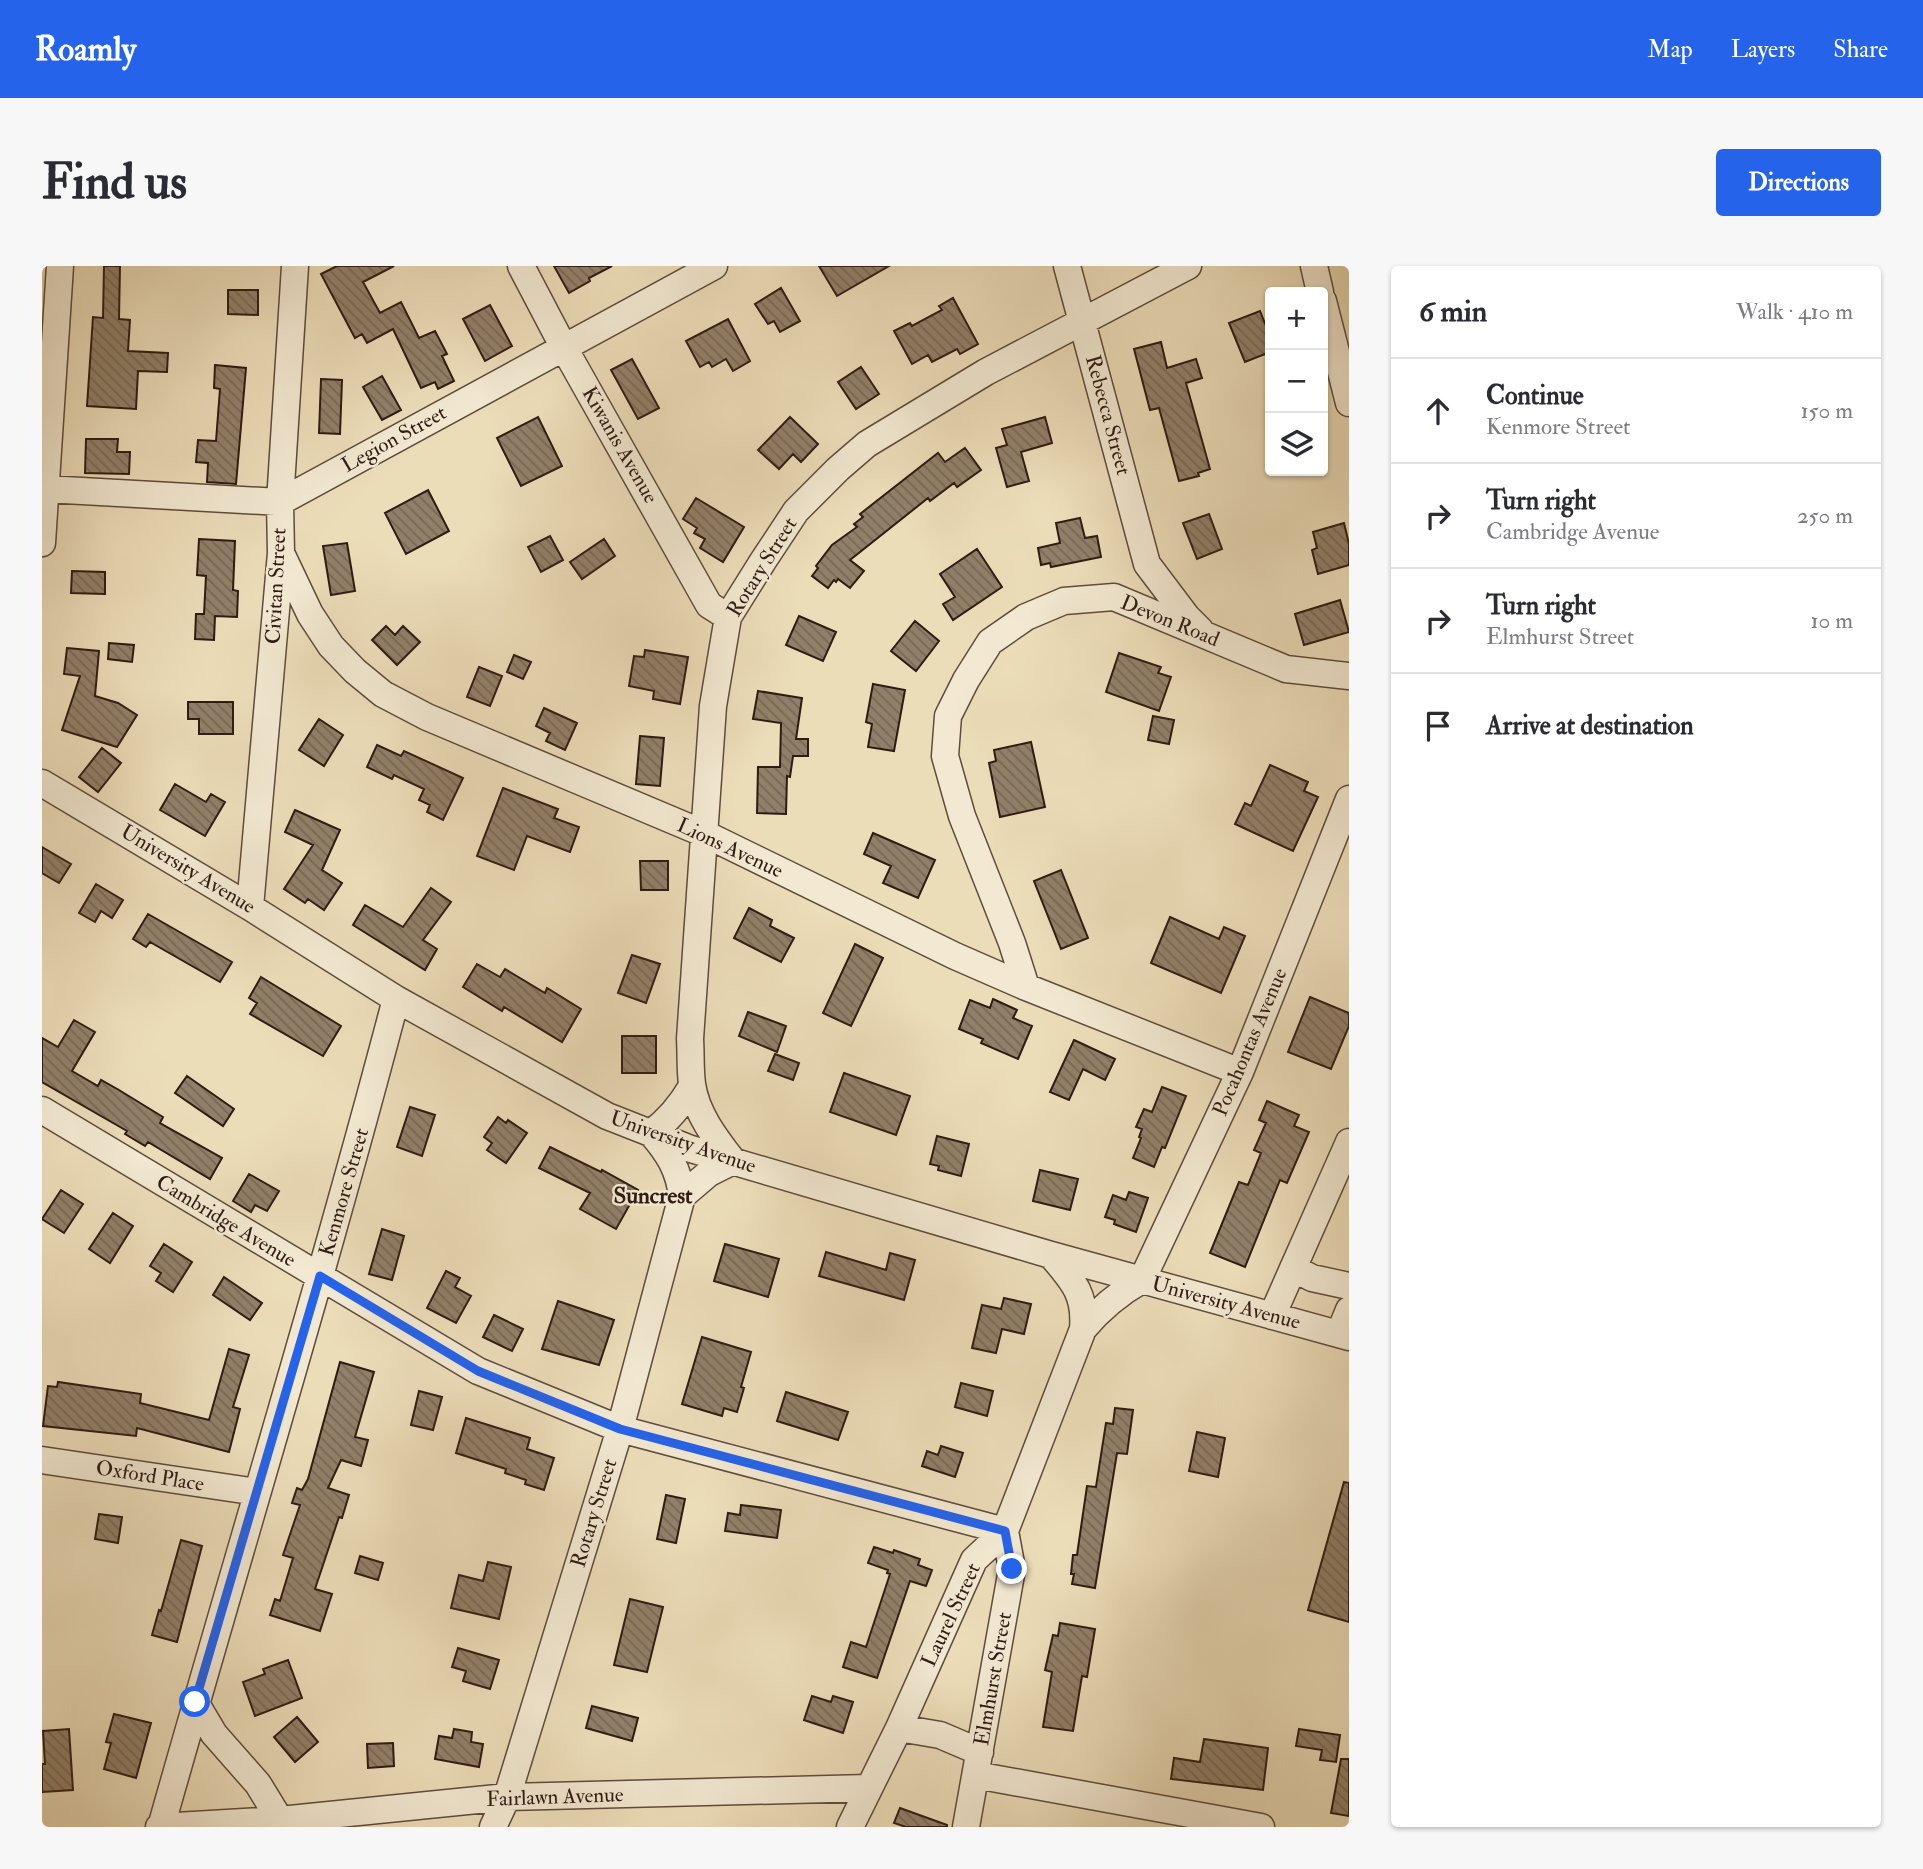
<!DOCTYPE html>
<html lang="en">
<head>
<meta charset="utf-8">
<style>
	body { margin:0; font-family:"IM FELL Double Pica",serif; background:#f7f7f7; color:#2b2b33 }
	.controls { position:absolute; right:21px; top:21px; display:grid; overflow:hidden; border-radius:7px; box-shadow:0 2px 5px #0004 }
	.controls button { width:63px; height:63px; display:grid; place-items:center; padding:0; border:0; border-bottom:2px solid #e1e1e2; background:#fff; color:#2b2b33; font:35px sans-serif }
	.stop { position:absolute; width:21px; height:21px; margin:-16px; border:5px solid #2563eb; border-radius:50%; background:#fff }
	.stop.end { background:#2563eb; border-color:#fff; box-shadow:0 2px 7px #0008 }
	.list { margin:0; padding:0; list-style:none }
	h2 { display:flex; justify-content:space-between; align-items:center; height:91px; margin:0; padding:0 28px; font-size:30px }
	h2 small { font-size:23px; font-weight:400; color:#7c7c81 }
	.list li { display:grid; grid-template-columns:46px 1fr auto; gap:21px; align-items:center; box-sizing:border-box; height:105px; padding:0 28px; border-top:2px solid #e1e1e2 }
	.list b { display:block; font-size:26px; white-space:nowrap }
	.list p { margin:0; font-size:23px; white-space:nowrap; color:#7c7c81 }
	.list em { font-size:23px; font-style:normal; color:#7c7c81 }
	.icon { flex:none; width:38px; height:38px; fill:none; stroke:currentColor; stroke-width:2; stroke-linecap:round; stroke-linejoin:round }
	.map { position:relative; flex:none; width:1307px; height:1561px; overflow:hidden; border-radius:7px }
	header { display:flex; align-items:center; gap:42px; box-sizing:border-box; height:98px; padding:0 35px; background:#2563eb; color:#fff }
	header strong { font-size:33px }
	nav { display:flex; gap:38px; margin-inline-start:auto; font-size:24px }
	.intro { display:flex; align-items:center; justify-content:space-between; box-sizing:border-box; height:168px; padding:0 42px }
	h1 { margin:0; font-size:49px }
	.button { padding:18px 32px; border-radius:7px; background:#2563eb; color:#fff; font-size:24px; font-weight:700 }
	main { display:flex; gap:42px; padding:0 42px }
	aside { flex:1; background:#fff; border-radius:7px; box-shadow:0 2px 5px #0004 }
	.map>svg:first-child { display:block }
</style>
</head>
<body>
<header>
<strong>Roamly</strong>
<nav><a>Map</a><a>Layers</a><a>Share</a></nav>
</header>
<div class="intro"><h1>Find us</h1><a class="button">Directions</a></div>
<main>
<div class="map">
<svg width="1307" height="1561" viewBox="0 0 1307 1561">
	<defs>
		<pattern id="building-back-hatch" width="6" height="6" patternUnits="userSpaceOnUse" patternTransform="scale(1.75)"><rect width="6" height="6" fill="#918069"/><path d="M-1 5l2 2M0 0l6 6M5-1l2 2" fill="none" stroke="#776855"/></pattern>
	</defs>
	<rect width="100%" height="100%" fill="#ecddb9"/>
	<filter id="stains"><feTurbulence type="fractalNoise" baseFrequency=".00286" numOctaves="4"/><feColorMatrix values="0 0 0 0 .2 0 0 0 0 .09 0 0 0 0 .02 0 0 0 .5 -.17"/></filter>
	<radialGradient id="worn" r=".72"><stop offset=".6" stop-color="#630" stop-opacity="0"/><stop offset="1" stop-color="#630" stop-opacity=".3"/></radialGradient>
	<path fill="url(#building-back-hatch)" stroke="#2f1b13" stroke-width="2" d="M62,0H78L77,53L88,54L86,85L126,87L125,106L96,105L94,143L45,140L51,51L61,52Z
		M295,0H352L321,16L338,47L359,36L377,72L393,65L405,88L400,90L412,115L396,123L393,116L379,122L351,63L325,77L320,68L313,72L279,8Z
		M512,0H570L547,12L548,15L527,27Z
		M777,0H847L795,30Z
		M739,22L758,55L738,66L732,55L726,58L713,38Z
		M186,24H216V49L186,48Z
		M911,32L936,78L918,88L915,83L890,96L886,89L870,98L852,65L868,57L870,60L900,44L897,40Z
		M448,39L470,80L443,95L421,53Z
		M1218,45L1228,70V86L1203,96L1187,57Z
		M686,53L708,95L691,105L684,93L670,101L667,96L658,101L644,75Z
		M1119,76L1125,102L1154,93L1160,112L1144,117L1168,203L1156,207L1157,210L1137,215L1117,142L1108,144L1092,83Z
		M590,93L617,142L596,153L569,104Z
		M173,99L204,102L194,218L165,216L166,197L154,196L156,174L174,175L178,123L172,122Z
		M819,101L837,128L814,143L796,116Z
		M340,110L359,144L340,154L321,121Z
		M279,113L300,114L298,168L277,167Z
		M496,151L520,200L479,220L455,172Z
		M748,151L776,178L759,196L751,188L737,203L716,184Z
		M1003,151L1010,177L979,186L987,215L965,221L954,182L965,179L960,163Z
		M44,173H76L75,186H88L87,208L43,207Z
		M923,182L939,204L915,221L912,217L888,235L886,232L808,294L822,305L808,322L796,313L794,316L792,314L786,322L770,310L776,302L774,300L790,279L815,261L812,258L821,251L818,248L896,187L903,196Z
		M386,224L407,265L364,288L343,247Z
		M654,232L702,261L681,296L658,282L663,273L652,267L655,262L641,253Z
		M1167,248L1180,283L1155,293L1141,257Z
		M1038,252L1043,272L1055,270L1059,291L1009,301L1008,297L999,299L996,282L1018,277L1014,257Z
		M1302,257L1307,278V299L1276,308L1270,284L1275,282L1271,266Z
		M508,270L521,294L499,306L486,281Z
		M157,273L193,275L191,324L196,325L195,351L173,350L172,374L153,373L154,348H162L164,310L155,309Z
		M562,273L573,290L540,313L528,296Z
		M305,277L313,325L289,329L281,280Z
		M935,283L960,321L911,354L901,338L913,331L898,308Z
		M30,305L63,306V328L29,327Z
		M1298,334L1307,366L1262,379L1253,348Z
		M757,350L794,366L781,395L744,379Z
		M873,355L897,375L874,405L849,385Z
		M344,360L353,369L361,360L378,376L355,399L330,374Z
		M67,377L92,379L90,396L66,393Z
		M25,382L57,385L53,430L76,437L95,449L75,481L20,464L38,410L22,408Z
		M603,384L646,391L638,438L611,433L612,425L587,420L592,390L602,391Z
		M1077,387L1119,401L1116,407L1129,411L1117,445L1064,426Z
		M472,389L489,396L481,413L465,406Z
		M437,401L460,410L448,440L425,431Z
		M831,418L863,424L852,485L826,481L830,458L824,456Z
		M716,425L760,432L754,473H766V490H751L748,511L745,510L744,548L715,547L716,501H738L739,457L711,453Z
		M146,436H191V468H157V453H146Z
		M502,442L535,457L523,484L504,475L508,467L494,460Z
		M1111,450L1132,454L1127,478L1106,474Z
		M277,453L301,469L282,500L257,484Z
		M598,470L622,472L618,520L594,518Z
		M989,476L1003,541L958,551L947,497L954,495L952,484Z
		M335,479L359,490L362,485L421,512L401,554L385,546L388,539L377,534L382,523L352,509L350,513L325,501Z
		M60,482L79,497L56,526L37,511Z
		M1228,499L1266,516L1262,525L1276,531L1251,585L1193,558L1203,537L1209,540Z
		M133,518L164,536L169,528L183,536L163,570L118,544Z
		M461,522L516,543L512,552L537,561L528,586L485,570L472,604L435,590Z
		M253,544L298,564L280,604L300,617L282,644L266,633L263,637L242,623L271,579L243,566Z
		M831,567L893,594L876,632L841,617L849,600L822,588Z
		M0,581L29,598L17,617L0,607Z
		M598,595H626V624H599Z
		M1019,604L1046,672L1019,683L992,615Z
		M54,618L81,634L70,652L59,645L53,656L37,647Z
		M389,622L409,636L381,674L395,683L383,704L311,659L323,639L361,661Z
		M707,642L730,654L728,660L752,672L739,696L692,672Z
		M106,648L190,696L178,716L108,676L104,681L91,673Z
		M1128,651L1177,673L1182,661L1203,670L1179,727L1109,697Z
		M813,678L841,692L809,760L781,747Z
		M590,689L618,698L604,737L576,727Z
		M435,698L458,711L463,703L503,727L505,722L539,743L520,776L462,741L460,745L421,721Z
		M219,711L299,760L281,790L208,748L215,737L207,732Z
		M1268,731L1307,747V760L1289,803L1246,786Z
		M951,733L975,744L971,752L990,760L976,793L939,777L941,773L917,763L928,734L948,742Z
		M706,746L744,760L735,786L697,770Z
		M32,754L53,766L30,805L56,820L59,814L77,824L121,851L118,857L180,892L168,913L106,876L103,880L83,868L85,865L0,816V772L16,781Z
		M580,770H614V807H580Z
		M1032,774L1073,793L1063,814L1041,803L1027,834L1008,826Z
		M733,788L757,797L751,814L726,805Z
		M802,807L868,830L854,869L788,846Z
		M145,810L192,843L181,860L133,827Z
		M1120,821L1144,830L1123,882L1120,881L1112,901L1091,892L1099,872L1097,871L1100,863L1094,861L1102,843L1110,846Z
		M1225,835L1257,849L1252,860L1267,866L1245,917L1238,914L1203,1001L1168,987L1197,916L1206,919L1219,887L1212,884L1224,857L1217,854Z
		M368,841L393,849L380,890L355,881Z
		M456,851L464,857L466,854L485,867L464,897L445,884L450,877L442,871Z
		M895,870L927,878L919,910L896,904L897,900L888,898Z
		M508,881L559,906L560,904L596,924L574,963L538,943L548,927L497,902Z
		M998,904L1036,913L1028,944L991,935Z
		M207,908L237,925L225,945L213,939L209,946L191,935Z
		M19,924L41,938L22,967L0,953Z
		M1087,926L1106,932L1094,966L1072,958L1073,954L1063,951L1071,929L1084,934Z
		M71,947L91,960L68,997L47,983Z
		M340,963L362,970L350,1014L327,1008Z
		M122,978L150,996L131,1026L114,1015L119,1007L108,1000Z
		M683,978L737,993L726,1031L672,1015Z
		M784,986L844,1004L848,987L873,994L862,1034L777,1010Z
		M404,1005L418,1012L413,1021L429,1030L414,1057L385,1042Z
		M182,1011L220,1037L208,1054L171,1029Z
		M962,1032L989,1038L982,1068L960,1063L954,1087L930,1082L940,1039L959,1043Z
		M516,1035L572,1054L557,1099L500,1083Z
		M452,1049L481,1063L470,1085L441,1071Z
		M660,1071L709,1086L699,1121L702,1122L695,1146L682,1142L680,1150L640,1138Z
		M187,1083L207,1089L191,1141L198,1143L187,1186L95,1162L94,1170L1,1160L6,1120L15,1121L16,1116L99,1128L98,1137L167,1154Z
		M298,1096L332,1106L313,1171L326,1174L319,1200L299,1194L286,1222L307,1229L300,1252L297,1251L273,1323L290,1328L278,1365L228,1349L233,1333L238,1335L251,1292L241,1289L258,1239L250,1237L255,1222L260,1224L266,1213Z
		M919,1117L951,1125L945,1150L913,1141Z
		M377,1125L400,1131L391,1164L369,1159Z
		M744,1126L806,1146L796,1174L735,1155Z
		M1073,1142L1091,1144L1085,1188L1075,1187L1053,1322L1030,1318L1032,1308H1029L1031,1289H1035L1045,1220L1054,1221L1064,1157L1071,1158Z
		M424,1152L488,1172L485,1183L512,1192L502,1224L483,1218L484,1214L463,1207L464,1203L414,1187Z
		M1155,1166L1183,1172L1176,1211L1147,1205Z
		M899,1180L921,1187L913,1211L880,1200L885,1185L896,1189Z
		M1302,1216L1307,1217V1356L1266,1344Z
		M624,1229L643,1233L634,1277L615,1273Z
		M699,1239L739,1244L735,1272L683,1265L686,1247L698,1249Z
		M57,1248L80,1251L76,1277L53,1273Z
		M139,1274L160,1280L135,1376L110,1369L117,1344L119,1345Z
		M832,1281L851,1287L852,1284L878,1293L876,1299L890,1304L884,1320L868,1315L835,1412L801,1401L809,1376L824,1381L848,1308L845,1307L846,1304L826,1297Z
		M318,1290L341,1297L336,1314L313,1307Z
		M446,1296L469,1301L457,1353L409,1342L417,1309L441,1315Z
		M588,1333L621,1341L605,1406L572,1399Z
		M1018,1357L1053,1363L1045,1411L1040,1410L1031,1465L1001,1461L1010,1406L1003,1404L1011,1369L1016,1370Z
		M416,1382L457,1394L448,1423L421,1415L424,1405L410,1401Z
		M246,1394L260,1432L213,1450L201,1416L223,1408L221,1403Z
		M770,1430L789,1436L791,1430L811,1436L801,1467L762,1454Z
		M550,1440L596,1452L590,1475L544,1462Z
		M72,1448L109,1457L94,1512L62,1503L69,1477L64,1476Z
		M255,1451L276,1476L253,1496L232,1471Z
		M27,1463L31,1524L0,1526V1498H3L1,1465Z
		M412,1463L430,1466L429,1476L441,1478L437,1501L393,1493L397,1470L410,1472Z
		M1257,1463L1298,1469L1294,1496L1278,1494L1280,1484L1254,1480Z
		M1162,1473L1226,1482L1221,1524L1129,1513L1132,1492L1158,1496Z
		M351,1477L352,1500L326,1502L325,1478Z
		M1299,1493H1307V1550L1289,1547Z
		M858,1542L905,1559V1561H864L852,1557Z"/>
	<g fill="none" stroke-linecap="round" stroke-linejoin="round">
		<defs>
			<path id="minor" d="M479,0L521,80L667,339L686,351
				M1025,0L1105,298L1145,351L1158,364
				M1272,0L1278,26
				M1281,35L1307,137
				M4,223L238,236L672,0
				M0,277L18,0
				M239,287L268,348L289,380L313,405L341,428L385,451L663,568L913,690L984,721L1198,806
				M0,517L208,641L354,733L565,850L649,883L1009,989L1307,1071
				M208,641L239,287L238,236L253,0
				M984,721L970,677L920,550L903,490L906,450L924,414L948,376L984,351L1022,335L1072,331L1244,403L1307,410
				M0,844L436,1105L578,1163L963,1265L970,1303L924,1561
				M640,930L667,907L691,895C673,872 654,847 650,818C648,803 649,788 648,773L671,440L686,351L721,295L754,245L796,203L825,178L944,106L1146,0
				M1251,1002L1270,1012L1307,1020
				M1100,1014L1198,806L1307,533
				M1230,1050L1307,876
				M1041,1063C1058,1043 1077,1027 1100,1014
				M1297,1068L1307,1044
				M0,1194L215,1226
				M153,1436L172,1468L216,1518L238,1554
				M857,1462L898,1469L938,1486
				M934,1509L1219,1561
				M117,1561L238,1554L465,1531L826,1522
				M119,1561C197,1285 281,1011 354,733
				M451,1561L465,1531L578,1163L640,930C637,904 626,886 609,867C627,854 639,839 650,820
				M808,1561L857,1462L932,1294L963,1265L1041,1063C1044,1028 1031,1015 1009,989"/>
		</defs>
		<use href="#minor" stroke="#5e4c3c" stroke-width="29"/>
		<use href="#minor" stroke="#f3e9d2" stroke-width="26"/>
	</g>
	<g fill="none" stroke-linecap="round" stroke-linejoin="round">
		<path stroke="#2563eb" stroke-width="9" d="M153,1436L278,1010L436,1105L578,1163L963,1265L970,1303"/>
	</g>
	<g text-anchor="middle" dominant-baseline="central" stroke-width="5" stroke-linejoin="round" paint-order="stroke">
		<g font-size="21" fill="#2f1b13" stroke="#f3e9d2">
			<text transform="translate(1066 149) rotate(75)">Rebecca Street</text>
			<text transform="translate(352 173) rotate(-29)">Legion Street</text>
			<text transform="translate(578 179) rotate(60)">Kiwanis Avenue</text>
			<text transform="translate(720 301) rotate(-58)">Rotary Street</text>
			<text transform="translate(234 320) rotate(-87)">Civitan Street</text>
			<text transform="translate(1128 355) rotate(22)">Devon Road</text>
			<text transform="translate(688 582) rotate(25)">Lions Avenue</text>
			<text transform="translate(146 603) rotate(31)">University Avenue</text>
			<text transform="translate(1208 776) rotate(-67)">Pocahontas Avenue</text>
			<text transform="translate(641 876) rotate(19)">University Avenue</text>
			<text transform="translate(302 926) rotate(-74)">Kenmore Street</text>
			<text transform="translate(184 955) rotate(31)">Cambridge Avenue</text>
			<text transform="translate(1184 1037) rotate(15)">University Avenue</text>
			<text transform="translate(108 1210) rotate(9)">Oxford Place</text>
			<text transform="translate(552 1247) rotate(-73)">Rotary Street</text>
			<text transform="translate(909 1349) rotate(-65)">Laurel Street</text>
			<text transform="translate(951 1413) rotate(-80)">Elmhurst Street</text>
			<text transform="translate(513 1531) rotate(-2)">Fairlawn Avenue</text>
		</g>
		<g font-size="23" font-weight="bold" fill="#2f1b13" stroke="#f3e9d2">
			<text x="611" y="929">Suncrest</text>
		</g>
	</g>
	<rect width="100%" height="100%" filter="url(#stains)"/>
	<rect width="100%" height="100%" fill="url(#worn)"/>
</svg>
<div class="controls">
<button>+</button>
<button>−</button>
<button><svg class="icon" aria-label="layers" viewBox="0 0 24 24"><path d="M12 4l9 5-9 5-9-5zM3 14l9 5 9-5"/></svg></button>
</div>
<div class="stop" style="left:153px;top:1436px"></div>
<div class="stop end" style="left:970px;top:1303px"></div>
</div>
<aside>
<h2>6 min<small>Walk · 410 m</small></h2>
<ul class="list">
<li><svg class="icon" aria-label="ahead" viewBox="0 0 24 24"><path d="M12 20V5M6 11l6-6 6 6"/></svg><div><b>Continue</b><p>Kenmore Street</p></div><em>150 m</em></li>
<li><svg class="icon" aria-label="right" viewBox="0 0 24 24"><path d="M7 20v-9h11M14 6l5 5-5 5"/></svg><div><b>Turn right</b><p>Cambridge Avenue</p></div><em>250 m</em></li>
<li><svg class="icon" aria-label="right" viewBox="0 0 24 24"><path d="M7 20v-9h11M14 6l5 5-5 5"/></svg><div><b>Turn right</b><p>Elmhurst Street</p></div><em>10 m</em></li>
<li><svg class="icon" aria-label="arrive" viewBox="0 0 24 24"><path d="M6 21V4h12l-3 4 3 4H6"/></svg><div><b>Arrive at destination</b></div></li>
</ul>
</aside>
</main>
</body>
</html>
